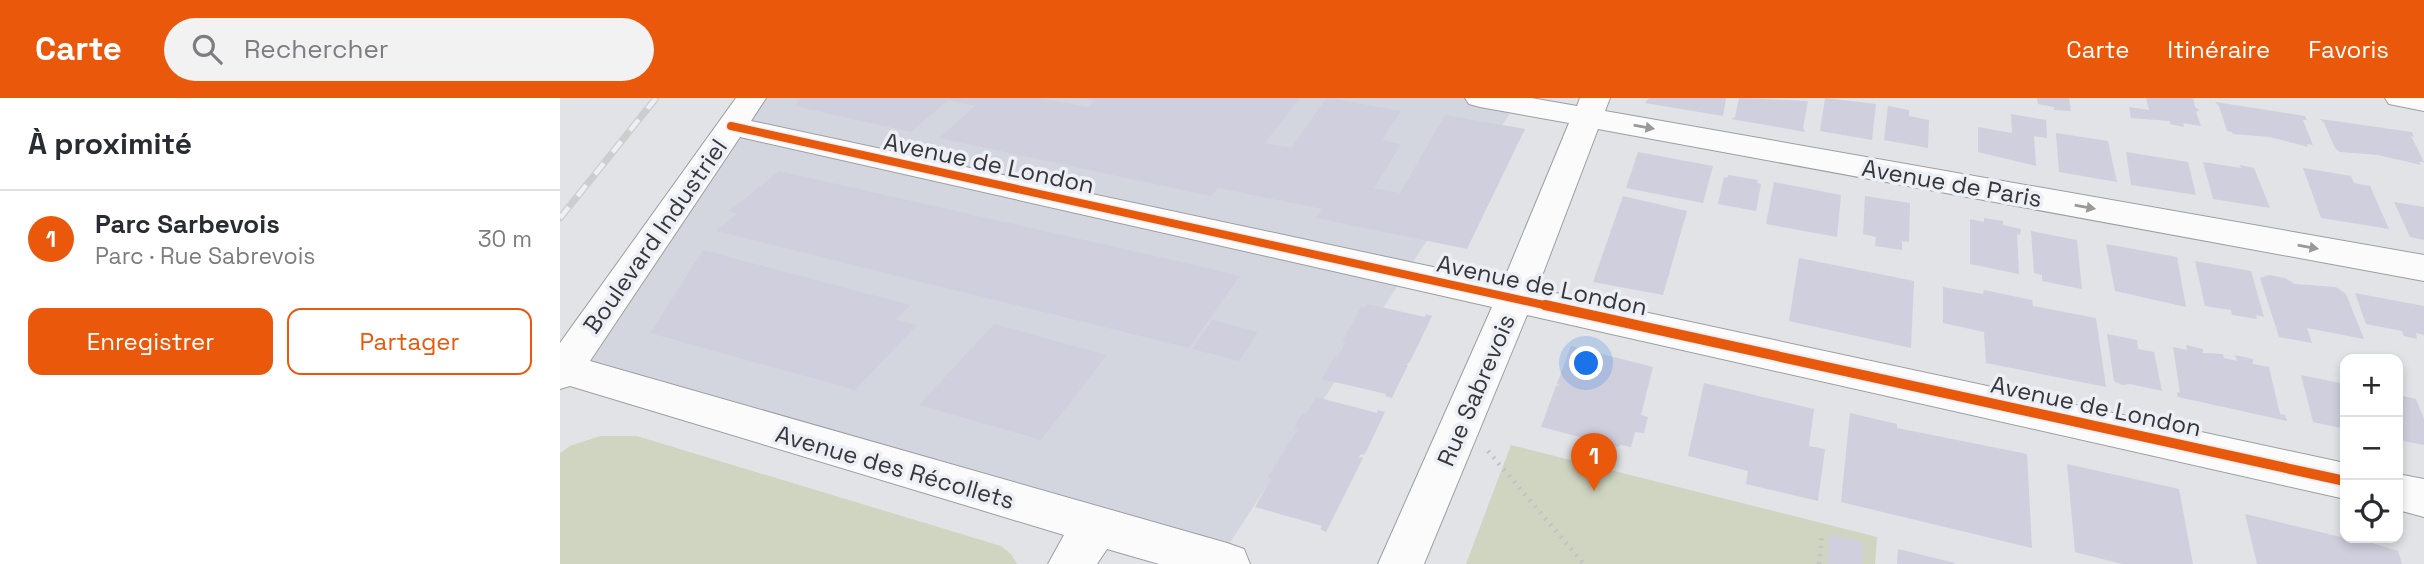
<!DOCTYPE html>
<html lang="fr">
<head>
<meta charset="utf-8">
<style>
	body { margin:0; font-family:"Space Grotesk",sans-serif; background:#f2f2f3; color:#2b2b33 }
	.controls { position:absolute; right:21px; bottom:21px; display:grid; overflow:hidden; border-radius:14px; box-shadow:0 4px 10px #0003 }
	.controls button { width:63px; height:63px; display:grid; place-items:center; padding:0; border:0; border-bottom:2px solid #e1e1e2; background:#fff; color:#2b2b33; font:35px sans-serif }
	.you { position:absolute; left:1027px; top:266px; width:24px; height:24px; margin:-18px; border:5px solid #fff; border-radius:50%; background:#1a73e8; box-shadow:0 0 0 10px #1a73e833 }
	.badge { display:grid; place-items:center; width:46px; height:46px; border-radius:50%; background:#ea580c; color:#fff; font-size:23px; font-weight:700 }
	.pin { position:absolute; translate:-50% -58px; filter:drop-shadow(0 2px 4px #0008) }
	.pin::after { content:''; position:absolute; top:37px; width:24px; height:21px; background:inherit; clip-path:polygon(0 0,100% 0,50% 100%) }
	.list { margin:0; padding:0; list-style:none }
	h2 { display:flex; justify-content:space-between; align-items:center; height:91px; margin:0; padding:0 28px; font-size:30px }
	h2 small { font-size:23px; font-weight:400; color:#7c7c81 }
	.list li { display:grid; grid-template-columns:46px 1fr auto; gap:21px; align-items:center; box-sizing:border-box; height:98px; padding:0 28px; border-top:2px solid #e1e1e2 }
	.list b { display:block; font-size:26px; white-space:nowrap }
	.list p { margin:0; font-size:23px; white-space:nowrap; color:#7c7c81 }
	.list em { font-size:23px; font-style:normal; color:#7c7c81 }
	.actions { display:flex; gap:14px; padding:21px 28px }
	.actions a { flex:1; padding:16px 0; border:2px solid #ea580c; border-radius:14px; text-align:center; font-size:24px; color:#ea580c }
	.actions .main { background:#ea580c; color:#fff }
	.icon { flex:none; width:38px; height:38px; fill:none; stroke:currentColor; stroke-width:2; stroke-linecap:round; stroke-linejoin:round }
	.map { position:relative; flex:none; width:1864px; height:466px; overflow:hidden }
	header { display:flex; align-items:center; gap:42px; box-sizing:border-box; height:98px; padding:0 35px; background:#ea580c; color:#fff }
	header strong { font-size:33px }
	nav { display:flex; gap:38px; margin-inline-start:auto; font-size:24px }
	.search { width:490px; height:63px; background:#f2f2f3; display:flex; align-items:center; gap:18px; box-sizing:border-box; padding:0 24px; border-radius:38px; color:#7c7c81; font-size:26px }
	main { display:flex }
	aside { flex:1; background:#fff }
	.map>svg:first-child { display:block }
</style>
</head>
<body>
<header>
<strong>Carte</strong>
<div class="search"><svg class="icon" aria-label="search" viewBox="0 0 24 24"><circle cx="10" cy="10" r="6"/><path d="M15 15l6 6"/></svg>Rechercher</div>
<nav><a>Carte</a><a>Itinéraire</a><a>Favoris</a></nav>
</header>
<main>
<aside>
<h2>À proximité<small></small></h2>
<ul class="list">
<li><span class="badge">1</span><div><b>Parc Sarbevois</b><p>Parc · Rue Sabrevois</p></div><em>30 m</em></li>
</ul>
<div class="actions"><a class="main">Enregistrer</a><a>Partager</a></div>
</aside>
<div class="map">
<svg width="1864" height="466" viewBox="0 0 1864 466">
	<rect width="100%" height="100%" fill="#e2e3e6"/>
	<path fill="#d4d6df" d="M191,0H960L658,463L4,271Z"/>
	<path fill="#cfd5c1" d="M40,338H77L441,448L451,456L457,466H0V355L10,348Z
		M951,347L1317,439L1315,466H906Z"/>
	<path fill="#d0cfdd" d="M240,0H480L528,9L534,3L525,0H740L705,45L731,50L766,0H770L841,13L822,42L841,46L814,90L840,95L885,17L965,31L907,151L756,120L762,111L658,90L651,98L379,40L415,8L388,2L351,34L235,8Z
		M1089,0H1166L1163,18L1085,5Z
		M1179,0L1248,3L1243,30L1245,34L1171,21L1175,19Z
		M1265,0L1316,6L1312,42L1260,33Z
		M1477,0H1509L1511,13L1494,12V9L1478,6Z
		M1586,0H1633L1635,9L1639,12L1636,14L1641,28L1623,25L1624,29L1610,26V23L1571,20L1569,9L1589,12Z
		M1655,4L1745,18L1747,22H1743L1753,47L1747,46L1748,49L1709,39L1673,36L1672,34L1667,33L1659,8Z
		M1328,8L1349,12V18L1369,22L1368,50L1324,42Z
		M1451,16L1486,22L1487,40L1474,38L1476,68L1418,54V29L1452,35Z
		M1760,21L1852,34L1854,39L1851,38L1864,64H1859L1861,67L1818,57L1780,54L1775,50L1764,25Z
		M1496,35L1548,43L1557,84L1499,74Z
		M1078,54L1153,68L1143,105L1066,90Z
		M1566,54L1628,64L1636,97L1571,87Z
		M1643,64L1681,70L1680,67L1694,70L1710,110L1653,101Z
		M1743,70L1791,78L1794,85L1810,88L1829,131L1761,120Z
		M219,73L626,165L680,178L629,250L156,133L177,116L169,113Z
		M1168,77L1198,82L1197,85L1201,86L1196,113L1158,106L1164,79L1167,80Z
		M1214,84L1281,97L1277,139L1206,126Z
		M1063,98L1127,113L1103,197L1033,184Z
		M1305,98L1350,105L1349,144L1342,143V152L1315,148L1316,139L1303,136Z
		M1834,104L1864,109V142L1850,139Z
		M1424,120L1443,123V127L1461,131L1460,137L1457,136L1459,176L1410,166V121L1424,124Z
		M1471,133L1517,142L1522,191L1482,183V177L1474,175Z
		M1546,146L1617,159L1626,209L1555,193Z
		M143,152L350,207L336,222L357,227L295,292L90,235Z
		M1239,160L1354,183L1351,250L1229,223Z
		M1635,163L1691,173L1704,219L1696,217L1697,221L1672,217L1671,212L1645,208Z
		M1709,177L1725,180L1735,186L1776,189L1786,196L1804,241L1747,230L1752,245L1719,239L1700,180Z
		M1383,189L1423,196L1424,192L1472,202L1473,208L1536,220L1546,289L1426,265L1424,234L1383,225Z
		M1795,195L1864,208V237L1856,235L1857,241L1844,238L1842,233L1806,226Z
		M807,206L865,219L866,216L872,218L850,264L846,267H848L832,300L825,298L826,296L762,281L775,257L778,258L786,244H782L801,209L805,210Z
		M652,222L698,234L679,263L632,251Z
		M434,226L547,257L481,342L359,307Z
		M1547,236L1577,242L1578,251L1594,254L1602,293L1570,286L1562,287L1554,283Z
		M1626,247L1643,251V255L1663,256L1664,260L1677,263L1675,257L1693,261V266L1709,269L1720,316L1725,317L1727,323L1618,299L1617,294L1620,295L1613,249L1627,252Z
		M1011,248L1093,269L1081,317L1088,319L1084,335L1075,334L1071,349L1060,347L1059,349L981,329L996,288L1000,287L997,286Z
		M1741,277L1785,286V331L1753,324Z
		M1144,285L1254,311L1249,348L1265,351L1258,403L1186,386L1188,373L1128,358Z
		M1838,297L1856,301L1864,321V347L1838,342Z
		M756,299L817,315L818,312L825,314L805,356L800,357L799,359L803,360L766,434L760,431L762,428L695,409L711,381L707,380L738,331L734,330L742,315L746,317Z
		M1290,315L1337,326V330L1467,356L1472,450L1281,404Z
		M1507,366L1619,391L1633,466H1562L1515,454Z
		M1685,416L1785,440H1804L1806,443L1838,453L1842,466H1697Z
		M1270,436L1303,444L1302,466H1267Z
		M1338,451L1395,465L1394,466H1337Z"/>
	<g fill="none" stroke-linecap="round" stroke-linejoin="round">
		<defs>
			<path id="minor" d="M176,0H206L191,23L943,184L1009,25L920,9L909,6L905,0H971L1017,8L1020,0H1050L1045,13L1864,157V183L1038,31L977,191L1785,365V401L967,217L864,466H818L932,209L180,39L30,263L667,445L684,451L690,466H599L547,451L537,466H488L504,437L10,288L0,291V245Z
				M1825,0H1864V13L1829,6Z
				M1838,376L1864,381V419L1838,412Z"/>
		</defs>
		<use href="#minor" stroke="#9d9ea1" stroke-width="2"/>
		<path stroke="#c2c3c3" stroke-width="4.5" stroke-dasharray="2 6" stroke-linecap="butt" d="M928,353L1024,466
			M1259,466L1262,438"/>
		<use href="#minor" fill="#fbfbfb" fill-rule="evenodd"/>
		<defs>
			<path id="rail" d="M0,120L96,0"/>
		</defs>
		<use href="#rail" stroke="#cdcdcd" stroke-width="7"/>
		<use href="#rail" stroke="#edeff6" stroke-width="4.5" stroke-dasharray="14" stroke-linecap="butt"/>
		<defs>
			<path id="cycleway-far1" d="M171,28L993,209"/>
			<path id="cycleway" d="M985,207L1785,383"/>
		</defs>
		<use href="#cycleway-far1" stroke="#edeff6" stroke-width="11"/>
		<use href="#cycleway" stroke="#edeff6" stroke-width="14"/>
		<use href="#cycleway-far1" stroke="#e8590c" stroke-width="8"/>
		<use href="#cycleway" stroke="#e8590c" stroke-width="10"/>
	</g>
	<defs><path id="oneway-solid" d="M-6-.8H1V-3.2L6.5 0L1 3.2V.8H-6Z" transform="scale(1.75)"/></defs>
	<g fill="#99999a">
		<use href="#oneway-solid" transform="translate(1084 29) rotate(10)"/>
		<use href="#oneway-solid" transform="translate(1525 109) rotate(10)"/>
		<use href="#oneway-solid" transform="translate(1748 149) rotate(10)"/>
	</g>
	<g text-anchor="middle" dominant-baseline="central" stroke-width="7" stroke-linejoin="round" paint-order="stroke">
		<g font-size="24" fill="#37373a" stroke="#edeff6">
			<text transform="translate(429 65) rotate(12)">Avenue de London</text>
			<text transform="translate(1392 85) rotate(10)">Avenue de Paris</text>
			<text transform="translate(95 138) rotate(-55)">Boulevard Industriel</text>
			<text transform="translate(982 187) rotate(12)">Avenue de London</text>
			<text transform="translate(916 292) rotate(-67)">Rue Sabrevois</text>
			<text transform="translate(1536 308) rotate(12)">Avenue de London</text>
			<text transform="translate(335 369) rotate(16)">Avenue des Récollets</text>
		</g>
	</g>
</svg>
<div class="controls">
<button>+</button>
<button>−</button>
<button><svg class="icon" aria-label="locate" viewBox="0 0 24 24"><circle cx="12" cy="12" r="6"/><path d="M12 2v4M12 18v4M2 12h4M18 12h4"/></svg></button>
</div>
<div class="you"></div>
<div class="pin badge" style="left:1034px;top:393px">1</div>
</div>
</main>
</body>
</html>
